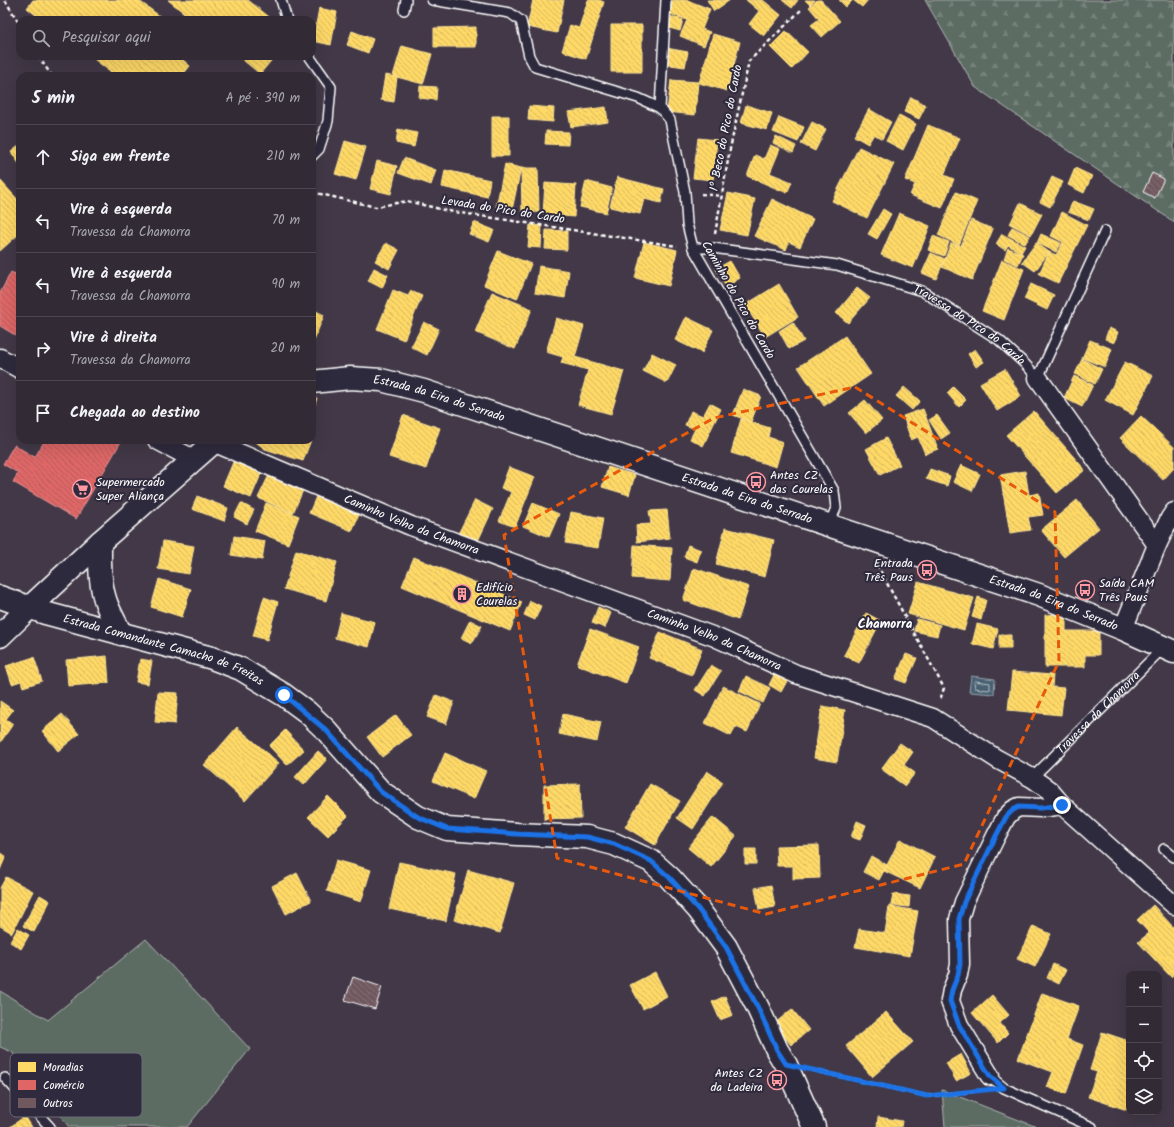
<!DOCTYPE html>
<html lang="pt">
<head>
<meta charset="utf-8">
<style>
	body { margin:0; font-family:Kalam,sans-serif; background:#3a323d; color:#f1f3f6 }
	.controls { position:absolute; right:12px; bottom:12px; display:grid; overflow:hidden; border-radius:8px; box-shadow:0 4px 16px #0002 }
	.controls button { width:36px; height:36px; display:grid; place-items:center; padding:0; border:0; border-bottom:1px solid #4d4650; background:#322a35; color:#f1f3f6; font:20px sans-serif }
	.stop { position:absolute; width:12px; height:12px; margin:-9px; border:3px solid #1a73e8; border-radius:50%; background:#fff }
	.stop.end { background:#1a73e8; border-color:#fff; box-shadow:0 1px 4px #0008 }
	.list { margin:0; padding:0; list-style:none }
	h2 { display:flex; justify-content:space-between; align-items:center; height:52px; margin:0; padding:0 16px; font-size:17px }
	h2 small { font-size:13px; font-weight:400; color:#a8a7ad }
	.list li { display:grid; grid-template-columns:26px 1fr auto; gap:12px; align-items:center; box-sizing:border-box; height:64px; padding:0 16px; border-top:1px solid #4d4650 }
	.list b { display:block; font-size:15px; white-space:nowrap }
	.list p { margin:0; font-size:13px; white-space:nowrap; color:#a8a7ad }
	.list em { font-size:13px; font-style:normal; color:#a8a7ad }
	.icon { flex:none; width:22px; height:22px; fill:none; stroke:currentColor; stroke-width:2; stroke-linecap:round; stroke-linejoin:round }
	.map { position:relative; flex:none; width:1174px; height:1127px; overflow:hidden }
	.search { position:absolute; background:#322a35; box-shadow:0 4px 16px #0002; left:16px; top:16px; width:300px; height:44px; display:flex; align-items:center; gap:10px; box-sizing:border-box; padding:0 14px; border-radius:12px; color:#a8a7ad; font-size:15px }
	.panel { position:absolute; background:#322a35; box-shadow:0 4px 16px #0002; left:16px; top:72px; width:300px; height:372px; border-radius:12px }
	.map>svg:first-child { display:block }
</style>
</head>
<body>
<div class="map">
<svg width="1174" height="1127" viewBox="0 0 1174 1127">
	<defs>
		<pattern id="forest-firs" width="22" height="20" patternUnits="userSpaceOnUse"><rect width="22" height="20" fill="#5c6c63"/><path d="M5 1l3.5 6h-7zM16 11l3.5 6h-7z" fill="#74827a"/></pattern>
		<pattern id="water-ripples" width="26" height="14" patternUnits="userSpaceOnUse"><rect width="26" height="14" fill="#496172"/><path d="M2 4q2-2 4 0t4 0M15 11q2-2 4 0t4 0" fill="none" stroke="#647987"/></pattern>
		<pattern id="homes-back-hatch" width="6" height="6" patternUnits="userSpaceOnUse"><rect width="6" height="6" fill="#ffd966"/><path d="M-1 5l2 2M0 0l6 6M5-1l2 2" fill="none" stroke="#d2b660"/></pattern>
		<pattern id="shops-back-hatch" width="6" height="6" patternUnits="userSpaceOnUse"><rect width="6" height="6" fill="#e06666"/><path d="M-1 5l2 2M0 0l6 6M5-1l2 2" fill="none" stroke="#ac5d5d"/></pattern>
		<pattern id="building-back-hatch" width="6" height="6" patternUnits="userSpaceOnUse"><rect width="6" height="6" fill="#6f585e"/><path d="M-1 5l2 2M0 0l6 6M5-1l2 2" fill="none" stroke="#857176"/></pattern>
	</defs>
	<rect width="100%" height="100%" fill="#423847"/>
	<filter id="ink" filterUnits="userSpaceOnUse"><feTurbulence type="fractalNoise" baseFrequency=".025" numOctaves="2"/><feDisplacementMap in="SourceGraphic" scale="8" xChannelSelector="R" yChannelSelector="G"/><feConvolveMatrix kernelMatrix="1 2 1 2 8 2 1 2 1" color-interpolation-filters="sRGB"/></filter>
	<g filter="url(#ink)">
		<path fill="#5c6c63" stroke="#aeb6b1" d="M146,939L250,1049L187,1127H69L12,1052L0,1047V991L48,1020Z
			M942,1090L1037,1127H945Z"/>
		<path fill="url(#forest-firs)" stroke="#aeb6b1" d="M925,0H1174V222L975,87Z"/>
		<path fill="url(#water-ripples)" stroke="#92a0aa" d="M971,676L995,679L994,694L969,692Z"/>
		<path fill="url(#homes-back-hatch)" stroke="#ffe494" d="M33,0H138L165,20H42L27,8Z
			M168,0H248L273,20H193Z
			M533,0H564L557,33L527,27Z
			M588,0H599L604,2L586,59L562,51L570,25L579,28Z
			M673,0H687L710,9L702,29L710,32L704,46L680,36L687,20L668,13Z
			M707,0H730L714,11Z
			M746,0H763L781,15L764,36L749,24L759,11Z
			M782,0H798L792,8Z
			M805,0H815L810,5Z
			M817,0H821L840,21L822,37L811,25L819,19L809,7Z
			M839,0H851L852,1L846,7Z
			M853,0H868L862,7Z
			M319,8L337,12L331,45L313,41Z
			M669,16L683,20L680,31L666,27Z
			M611,25H642V72H611Z
			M476,27V47H434V28Z
			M352,31L373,39L368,53L347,45Z
			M786,31L808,52L792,69L770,47Z
			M713,34L740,42L727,91L699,83Z
			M402,46L432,54L423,84L393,76Z
			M666,48L688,52L685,67L664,64Z
			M90,56H184L182,59L190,66L182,76H116Z
			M238,56H275L260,74Z
			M385,75L397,77L394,102L381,100Z
			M671,80L698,82L695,115L667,112Z
			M420,86L437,87L436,100L419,98Z
			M911,97L926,105L919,119L904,112Z
			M746,105L772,113L767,130L741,123Z
			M529,106L554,108L553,122L528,120Z
			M606,107L608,122L571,127L568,112Z
			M869,109L891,122L882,139L874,134L868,144L854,136Z
			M899,115L916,124L903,150L886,141Z
			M492,116H509V156H492Z
			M779,117L804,127L798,142L773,132Z
			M812,122L826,129L815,151L801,144Z
			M928,125L960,138L944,175L954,179L942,208L910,195L915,184L905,180Z
			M398,129L417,133L414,147L396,143Z
			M546,131L569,132L568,145L545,144Z
			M776,136L796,146L793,153L773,143Z
			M698,138L717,140L713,180L693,178Z
			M345,141L366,147L356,180L335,174Z
			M20,145V165L11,152Z
			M770,145L780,149L770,173L792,182L787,193L747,176L755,155L764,159Z
			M859,147L894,164L867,218L832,201Z
			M404,158L436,170L431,185L398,173Z
			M377,161L397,166L391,194L370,189Z
			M505,164L521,168L512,210L496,207Z
			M521,168H538L539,212L522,213Z
			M1075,168L1092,176L1084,193L1068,185Z
			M445,170L490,180L487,197L442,187Z
			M617,177L664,189L661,203L644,199L640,214L610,207Z
			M1052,177L1063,182L1050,207L1040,202Z
			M0,180L20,202V233L0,251Z
			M586,181L612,188L606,213L580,207Z
			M545,183L576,185L574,217L543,214Z
			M956,192L977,201L959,245L938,235Z
			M728,193L755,199L747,235L720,230Z
			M772,199L813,219L800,247L789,242L786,250L754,236Z
			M1073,201L1094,209L1089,220L1068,212Z
			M1020,203L1042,214L1031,235L1010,224Z
			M883,209L891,214L877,239L868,234Z
			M1062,212L1087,225L1058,283L1039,274L1049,252L1056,255L1063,242L1051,236Z
			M899,213L930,226L913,268L881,255Z
			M971,220L993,229L972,280L942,267L951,243L961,246Z
			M474,222L494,230L489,242L469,234Z
			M530,225L542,226L541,248L528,247Z
			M1012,227L1030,236L1025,244L1008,235Z
			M546,230L567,231V250L545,249Z
			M1002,234L1025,246L1021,253L1008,245L1005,250L996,244Z
			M1041,234L1061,243L1056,252L1037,243Z
			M933,236L949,242L944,256L928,250Z
			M644,242L677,250L669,286L635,278Z
			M386,243L399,250L389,269L375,261Z
			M1036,243L1049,252L1035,271L1022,262Z
			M1008,248L1023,254L1018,265L1004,259Z
			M498,251L531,264L517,299L484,285Z
			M931,253L945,259L936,279L922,273Z
			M1002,260L1024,269L1004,320L982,311Z
			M730,261L740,278L726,287L716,269Z
			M539,266L569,271L565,298L535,293Z
			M374,268L388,275L382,288L368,281Z
			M779,284L798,317L765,337L745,305Z
			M1031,284L1054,295L1047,310L1024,299Z
			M857,288L870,298L848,323L836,313Z
			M393,290L408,296L411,291L422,296L404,340L377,329Z
			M492,292L532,309L515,349L475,332Z
			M312,309L324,315L312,345Z
			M686,317L713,330L702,353L675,340Z
			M556,318L584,326L575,357L624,371L611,414L578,405L588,370L561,363L563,357L546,352Z
			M424,322L439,329L427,355L411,347Z
			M793,322L804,341L789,349L779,331Z
			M1109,328L1118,332L1114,343L1105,339Z
			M845,336L871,374L824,406L798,367Z
			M1090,340L1112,349L1105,367L1082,358Z
			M975,349L984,362L976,367L968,354Z
			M652,353L676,365L667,383L643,371Z
			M1082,359L1102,369L1095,384L1075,374Z
			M1125,362L1153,376L1133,415L1105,400Z
			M1005,369L1021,396L997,411L980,383Z
			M1074,376L1093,385L1082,407L1064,398Z
			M904,387L920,401L912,410L896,396Z
			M953,387L966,400L959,407L947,393Z
			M743,389L761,396L751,422L733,415Z
			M317,398L312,414V400Z
			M865,400L882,420L866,433L849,413Z
			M710,403L721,409L703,446L690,439L695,429L685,425L691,411L703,416Z
			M923,409L938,449L925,454L918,437L911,440L903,416Z
			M1034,411L1085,470L1057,493L1006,435Z
			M403,415L440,428L426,469L389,457Z
			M937,415L950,433L941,439L929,420Z
			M1141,416L1174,447V468L1163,480L1120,438Z
			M741,419L770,428L768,437L783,442L776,467L731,453Z
			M886,438L900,465L880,475L866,449Z
			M253,440H311L303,461L265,449Z
			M234,460L262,472L251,498L223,486Z
			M961,465L980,474L972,491L953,482Z
			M509,467L535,477L515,527L499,521L511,492L501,488Z
			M608,467L635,475L629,495L602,487Z
			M930,469L950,476L947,486L926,479Z
			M1025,471L1029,495L1039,493L1043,515L1028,517L1031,530L1010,533L1000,475Z
			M270,473L304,488L293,513L258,498Z
			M318,492L361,510L352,531L309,513Z
			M197,496L228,508L224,521L192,509Z
			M475,500L493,509L477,543L458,534Z
			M1077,500L1099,528L1064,557L1041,530Z
			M241,503L254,510L247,524L234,517Z
			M266,503L299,516L288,544L255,531Z
			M533,503L559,514L549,537L523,526Z
			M667,510L670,538L637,542L636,525L651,524L649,511Z
			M571,512L603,518L598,548L565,543Z
			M725,528L774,540L765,577L716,564Z
			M234,536L265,541L262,560L231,555Z
			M163,541L194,546L189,574L158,569Z
			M634,545L672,548L670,581L632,578Z
			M688,545L701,550L697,562L684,557Z
			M296,550L337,562L326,601L284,589Z
			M414,557L522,602L510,631L402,586Z
			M694,568L749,587L738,620L683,600Z
			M159,579L191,589L182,617L151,607Z
			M918,582L974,598L964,630L908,614Z
			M264,597L278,602L267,640L253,636Z
			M978,597L986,600L981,620L972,617Z
			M530,601L541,606L535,620L524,615Z
			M598,607L611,613L605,628L592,623Z
			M341,613L375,622L369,647L335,638Z
			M866,613L881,621L859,663L844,655Z
			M1066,614V631H1099V655H1085V667H1045V615Z
			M917,619L940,625L937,636L914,631Z
			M470,620L482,626L472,643L461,638Z
			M977,624L998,629L993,649L972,644Z
			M590,629L639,647L626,683L577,665Z
			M660,632L702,649L692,675L649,658Z
			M999,635H1011V649H999Z
			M906,654L917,658L906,683L895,679Z
			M107,656L109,683L68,686L66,660Z
			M34,657L42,681L23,687L21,681L12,684L6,666Z
			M140,659L152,661L148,684L136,682Z
			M711,665L721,671L705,696L695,690Z
			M778,667L791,674L781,692L769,685Z
			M1012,672L1053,675L1052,687L1064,688L1061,715L1008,710Z
			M746,676L770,688L763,703L739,691Z
			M723,686L760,704L747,732L736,727L731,736L705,723Z
			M158,692L178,693L175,724L155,722Z
			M436,695L454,702L446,724L427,717Z
			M0,701L13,710L6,719L13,724L0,743Z
			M822,706L845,710L837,762L814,758Z
			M62,714L79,734L58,751L42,731Z
			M563,714L601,722L597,742L559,734Z
			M396,715L411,735L382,757L367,737Z
			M237,727L279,763L245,801L204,765Z
			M285,730L304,750L287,765L269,746Z
			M900,743L913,752L904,765L915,773L905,786L881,769Z
			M318,751L327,759L304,785L295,777Z
			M445,753L486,771L474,799L433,781Z
			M707,771L723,782L693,829L677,818Z
			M580,784L581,818L544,819V785Z
			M650,784L680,801L655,845L625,827Z
			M328,796L348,816L328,836L308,817Z
			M713,817L736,836L711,867L688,848Z
			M857,821L866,825L860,840L851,837Z
			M900,839L935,857L920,888L884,871Z
			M819,845L820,878L793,879V866H777L776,846Z
			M745,849H756V864H745Z
			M0,853L6,856L0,870Z
			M871,856L887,865L879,880L863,872Z
			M336,860L371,870L361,902L327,891Z
			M399,862L456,874L446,921L389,909Z
			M468,870L514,883L500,933L454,920Z
			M297,873L311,901L286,914L272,886Z
			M6,877L33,891L12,933L0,926V888Z
			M771,885L775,907L759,910L755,888Z
			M893,894L910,896L909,907L891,905Z
			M40,895L50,901L34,932L23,926Z
			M1153,905L1174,928V974L1171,977L1138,942L1149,933L1137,920Z
			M889,906L918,911L910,956L855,947L859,929L885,933Z
			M1033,926L1051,934L1035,967L1017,959Z
			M18,928L29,935L21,949L10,942Z
			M1053,964L1066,970L1059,984L1047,978Z
			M655,972L667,996L643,1009L630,985Z
			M1042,993L1079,1006L1067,1039L1083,1045L1066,1094L1047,1087L1053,1072L1018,1059Z
			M992,995L1009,1015L1000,1023L1008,1033L998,1043L972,1013Z
			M725,996L733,1015L720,1020L712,1002Z
			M792,1009L809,1030L791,1045L774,1024Z
			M886,1012L913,1042L872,1077L846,1046Z
			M1102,1032L1129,1041V1070L1126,1080L1129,1081V1104L1127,1110L1088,1097L1097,1072L1090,1070Z
			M961,1054L971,1073L956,1081L946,1063Z
			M25,1116L32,1127H10Z
			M878,1117L902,1121L901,1127H877Z"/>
		<path fill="url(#shops-back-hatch)" stroke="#e99494" d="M20,265V338L0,326V293L11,272L15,274Z
			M45,440H122L76,519L13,482L18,473L3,464L14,445L35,457Z"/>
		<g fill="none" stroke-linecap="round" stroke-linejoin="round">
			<path stroke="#b6c0c7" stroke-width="1" d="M976,681L990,683V689L988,690L975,688L974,682Z"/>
		</g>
		<path fill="url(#building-back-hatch)" stroke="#fff" d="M1152,173L1164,179L1155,198L1143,192Z
			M353,977L382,987L375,1009L345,1000Z"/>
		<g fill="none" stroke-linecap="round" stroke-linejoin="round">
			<defs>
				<g id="service">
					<path d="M281,0L287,20"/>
					<path d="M432,0L510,13L521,21L529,56L535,67L638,98L660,108"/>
					<path d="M666,0L660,108L670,120L685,192L687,224L693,248L834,491L836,508L829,525"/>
					<path d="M404,10L406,0"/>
					<path d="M309,56L331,87L328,121L319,149L312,156"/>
					<path id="s1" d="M693,248H713L837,265L922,291L999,340L1024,363L1038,378L1105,231"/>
					<path id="s2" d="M1032,778L1163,648"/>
					<path d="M1164,849L1174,857"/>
					<path d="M990,1076L1004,1088L1092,1127"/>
					<path d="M5,1078L50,1127"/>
				</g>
				<g id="minor">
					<path d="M0,358L20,369"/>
					<path d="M1038,378L1157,545"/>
					<path d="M157,440L193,459"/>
					<path id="s3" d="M213,442L411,526L715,637L796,674L933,718L997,759L1032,778L1049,790L1062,805L1174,905"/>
					<path d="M1123,629L1157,545L1170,518L1174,512"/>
					<path d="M990,1076L959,1025L950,1001L952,990L958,975L960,964L959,919L964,902L996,836L1006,817L1013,810L1019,807L1041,808L1062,805"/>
				</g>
				<path id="tertiary" d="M0,636L29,608"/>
				<g id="secondary">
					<path id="s4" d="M312,382L350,378L381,380L424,391L1039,595L1123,629L1174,652"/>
					<path d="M100,542C100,562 99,585 107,605C111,615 116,624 121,634"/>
					<path id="s5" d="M0,597L45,613L212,658L241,669L284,695L307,712L326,730L381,792L418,817L447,829L517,834L587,837L614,844L651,861L669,877L698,909L726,947L758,1008L777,1050L786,1065L814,1127"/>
					<path d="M29,608L100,542L216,440"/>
				</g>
			</defs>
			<use href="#service" stroke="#fff" stroke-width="12"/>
			<use href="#minor" stroke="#fff" stroke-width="21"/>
			<use href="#tertiary" stroke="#fff" stroke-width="25"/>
			<use href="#secondary" stroke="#fff" stroke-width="25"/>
			<path stroke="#fff" stroke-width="2.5" stroke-dasharray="4 3" stroke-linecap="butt" d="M5,0L20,25
				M38,56L52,76
				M312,192L376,207L407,201L448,211L677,246
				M701,194L722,196
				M715,234L730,149L749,61L802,9
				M877,565L944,688L940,700
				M812,1070L927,1096L977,1091"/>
			<use href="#service" stroke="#2f2a3d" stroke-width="9"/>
			<use href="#minor" stroke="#2f2a3d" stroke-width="18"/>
			<use href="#tertiary" stroke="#2f2a3d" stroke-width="22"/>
			<use href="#secondary" stroke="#2f2a3d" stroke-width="22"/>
		</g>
	</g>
	<g fill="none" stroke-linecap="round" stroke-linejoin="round" filter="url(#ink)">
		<path stroke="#1a73e8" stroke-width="5" d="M284,695L326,730L381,792L418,817L447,829L517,834L587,837L614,844L651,861L669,877L698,909L726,947L758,1008L777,1050L786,1064L927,1096L1004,1088L990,1076L959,1025L950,1001L952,990L958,975L960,964L959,919L964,902L996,836L1006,817L1013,810L1019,807L1040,808L1062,805"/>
	</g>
	<path fill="none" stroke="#e8590c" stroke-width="3" stroke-dasharray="8 5" stroke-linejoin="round" d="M855,387L1055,512L1059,661L964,864L766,914L557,858L504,535L714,418Z"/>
	<defs>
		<symbol id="bus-ring" viewBox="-11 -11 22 22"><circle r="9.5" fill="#2f2a3d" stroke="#ff9aa2" stroke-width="1.5"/><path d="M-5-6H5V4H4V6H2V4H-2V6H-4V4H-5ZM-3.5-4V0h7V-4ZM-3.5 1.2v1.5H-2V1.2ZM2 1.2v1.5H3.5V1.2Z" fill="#ff9aa2"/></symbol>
		<symbol id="supermarket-ring" viewBox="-11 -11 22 22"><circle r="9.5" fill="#2f2a3d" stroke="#ff9aa2" stroke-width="1.5"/><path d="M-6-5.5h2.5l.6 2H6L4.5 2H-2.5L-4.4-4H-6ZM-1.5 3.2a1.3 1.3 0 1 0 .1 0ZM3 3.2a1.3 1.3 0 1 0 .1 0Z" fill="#ff9aa2"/></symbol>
		<symbol id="building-ring" viewBox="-11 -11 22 22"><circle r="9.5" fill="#2f2a3d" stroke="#ff9aa2" stroke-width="1.5"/><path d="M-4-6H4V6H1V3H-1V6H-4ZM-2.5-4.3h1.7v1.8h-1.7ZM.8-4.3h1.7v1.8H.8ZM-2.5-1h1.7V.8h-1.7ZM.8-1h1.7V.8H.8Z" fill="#ff9aa2"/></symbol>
	</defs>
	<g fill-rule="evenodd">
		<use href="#bus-ring" x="745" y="471" width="22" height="22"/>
		<use href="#supermarket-ring" x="71" y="478" width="22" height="22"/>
		<use href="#bus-ring" x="916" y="559" width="22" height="22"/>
		<use href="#bus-ring" x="1074" y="579" width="22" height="22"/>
		<use href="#building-ring" x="451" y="583" width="22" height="22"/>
		<use href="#bus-ring" x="766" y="1069" width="22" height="22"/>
	</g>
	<g text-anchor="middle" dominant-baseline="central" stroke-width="4" stroke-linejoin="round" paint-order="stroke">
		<g font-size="12" fill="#fff" stroke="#2f2a3d">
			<text transform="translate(726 128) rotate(-79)">1º Beco do Pico do Cardo</text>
			<text transform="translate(503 210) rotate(9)">Levada do Pico do Cardo</text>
			<text transform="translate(738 300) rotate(60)">Caminho do Pico do Cardo</text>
			<text stroke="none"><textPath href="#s1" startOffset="292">Travessa do Pico do Cardo</textPath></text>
			<text stroke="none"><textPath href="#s4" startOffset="130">Estrada da Eira do Serrado</textPath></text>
			<text stroke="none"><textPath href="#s4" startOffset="454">Estrada da Eira do Serrado</textPath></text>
			<text stroke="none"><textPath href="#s3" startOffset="215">Caminho Velho da Chamorra</textPath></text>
			<text stroke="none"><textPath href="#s4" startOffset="778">Estrada da Eira do Serrado</textPath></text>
			<text stroke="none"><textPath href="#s3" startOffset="539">Caminho Velho da Chamorra</textPath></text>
			<text stroke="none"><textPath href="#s5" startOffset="172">Estrada Comandante Camacho de Freitas</textPath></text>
			<text stroke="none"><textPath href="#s2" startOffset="93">Travessa da Chamorra</textPath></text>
		</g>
		<g font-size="12" fill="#fff" stroke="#2f2a3d" text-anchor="start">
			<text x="770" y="475">Antes CZ<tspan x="770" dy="14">das Courelas</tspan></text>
			<text x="96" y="482">Supermercado<tspan x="96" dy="14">Super Aliança</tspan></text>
			<text x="913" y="563" text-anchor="end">Entrada<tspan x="913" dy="14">Três Paus</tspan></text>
			<text x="1099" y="583">Saída CAM<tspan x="1099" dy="14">Três Paus</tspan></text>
			<text x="476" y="587">Edifício<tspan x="476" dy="14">Courelas</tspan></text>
			<text x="763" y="1073" text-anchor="end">Antes CZ<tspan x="763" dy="14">da Ladeira</tspan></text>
		</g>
		<g font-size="13" font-weight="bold" fill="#fff" stroke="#2f2a3d">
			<text x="885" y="624">Chamorra</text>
		</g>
	</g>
	<rect x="10" y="1053" width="132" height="64" rx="6" fill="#2f2a3d" stroke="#6d6a77" stroke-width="1"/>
	<rect x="18" y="1062" width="18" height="10" fill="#ffd966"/>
	<rect x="18" y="1080" width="18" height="10" fill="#e06666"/>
	<rect x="18" y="1098" width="18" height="10" fill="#6f585e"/>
	<g font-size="11" fill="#fff">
		<text x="43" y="1071">Moradias</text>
		<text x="43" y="1089">Comércio</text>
		<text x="43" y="1107">Outros</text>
	</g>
</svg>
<div class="controls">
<button>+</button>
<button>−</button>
<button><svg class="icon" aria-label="locate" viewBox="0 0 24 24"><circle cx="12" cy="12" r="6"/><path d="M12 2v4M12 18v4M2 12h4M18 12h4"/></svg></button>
<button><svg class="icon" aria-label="layers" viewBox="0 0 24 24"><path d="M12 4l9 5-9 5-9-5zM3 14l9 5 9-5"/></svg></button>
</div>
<div class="stop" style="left:284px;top:695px"></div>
<div class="stop end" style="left:1062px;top:805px"></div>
<div class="search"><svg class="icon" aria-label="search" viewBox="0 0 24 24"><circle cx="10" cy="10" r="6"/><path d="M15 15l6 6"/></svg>Pesquisar aqui</div>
<section class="panel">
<h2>5 min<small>A pé · 390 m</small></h2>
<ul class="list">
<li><svg class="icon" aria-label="ahead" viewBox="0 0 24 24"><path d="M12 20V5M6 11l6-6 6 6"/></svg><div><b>Siga em frente</b></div><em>210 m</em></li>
<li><svg class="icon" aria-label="left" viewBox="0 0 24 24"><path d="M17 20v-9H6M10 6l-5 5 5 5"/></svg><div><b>Vire à esquerda</b><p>Travessa da Chamorra</p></div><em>70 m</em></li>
<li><svg class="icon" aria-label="left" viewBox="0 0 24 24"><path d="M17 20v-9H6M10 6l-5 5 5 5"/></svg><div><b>Vire à esquerda</b><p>Travessa da Chamorra</p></div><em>90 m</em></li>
<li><svg class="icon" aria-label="right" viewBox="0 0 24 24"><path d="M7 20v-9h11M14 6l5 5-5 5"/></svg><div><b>Vire à direita</b><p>Travessa da Chamorra</p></div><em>20 m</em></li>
<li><svg class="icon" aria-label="arrive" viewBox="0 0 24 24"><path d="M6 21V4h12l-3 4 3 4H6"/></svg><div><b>Chegada ao destino</b></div></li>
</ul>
</section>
</div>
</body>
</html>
